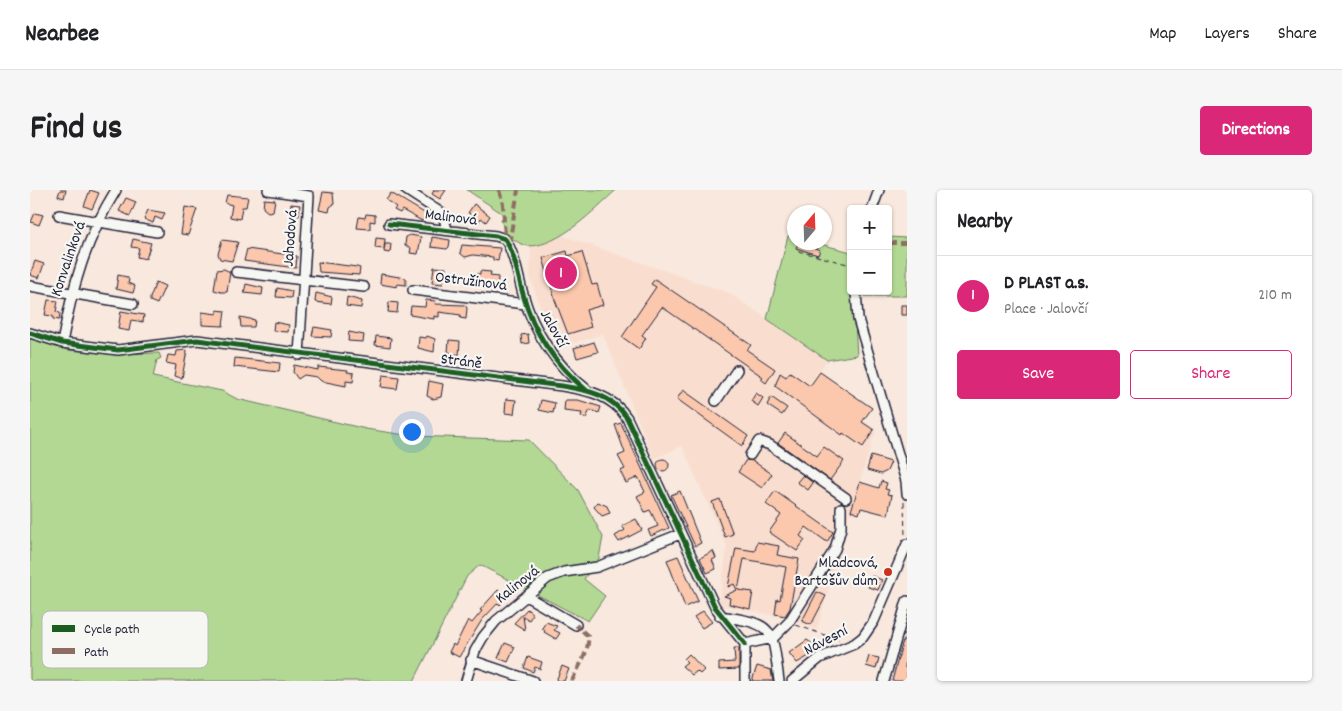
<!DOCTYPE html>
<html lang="en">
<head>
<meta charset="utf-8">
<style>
	body { margin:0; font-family:Dekko,sans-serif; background:#f6f6f6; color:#202124 }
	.controls { position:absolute; right:15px; top:15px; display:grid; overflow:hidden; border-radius:5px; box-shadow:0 1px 4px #0004 }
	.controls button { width:45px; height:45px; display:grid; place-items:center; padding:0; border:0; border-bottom:1px solid #e0e0e0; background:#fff; color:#202124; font:25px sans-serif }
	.compass { position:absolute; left:757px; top:15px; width:45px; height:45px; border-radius:50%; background:#fff; box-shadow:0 1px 4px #0004; rotate:19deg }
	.you { position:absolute; left:381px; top:241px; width:18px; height:18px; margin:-12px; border:4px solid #fff; border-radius:50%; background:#1a73e8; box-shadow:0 0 0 8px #1a73e833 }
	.badge { display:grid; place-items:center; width:32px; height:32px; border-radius:50%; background:#db2777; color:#fff; font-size:16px; font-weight:700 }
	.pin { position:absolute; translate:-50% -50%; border:2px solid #fff; box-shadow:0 1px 5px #0006 }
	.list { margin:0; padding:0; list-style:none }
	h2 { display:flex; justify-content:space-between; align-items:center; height:65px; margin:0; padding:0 20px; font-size:21px }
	h2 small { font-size:16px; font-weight:400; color:#757577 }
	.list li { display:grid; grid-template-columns:32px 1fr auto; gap:15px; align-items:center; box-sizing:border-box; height:80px; padding:0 20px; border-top:1px solid #e0e0e0 }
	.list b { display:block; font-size:19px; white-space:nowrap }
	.list p { margin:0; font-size:16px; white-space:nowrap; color:#757577 }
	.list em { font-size:16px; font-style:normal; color:#757577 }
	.actions { display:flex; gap:10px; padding:15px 20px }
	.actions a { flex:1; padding:11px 0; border:1px solid #db2777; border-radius:5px; text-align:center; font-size:18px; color:#db2777 }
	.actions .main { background:#db2777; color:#fff }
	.map { position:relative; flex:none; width:877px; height:491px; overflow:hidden; border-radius:5px }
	header { display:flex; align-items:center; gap:30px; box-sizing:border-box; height:70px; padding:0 25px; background:#fff; border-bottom:1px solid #e0e0e0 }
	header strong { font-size:24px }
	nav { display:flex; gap:28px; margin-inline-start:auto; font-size:18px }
	.intro { display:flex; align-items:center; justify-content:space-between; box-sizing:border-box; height:120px; padding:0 30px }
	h1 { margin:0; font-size:35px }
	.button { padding:12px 22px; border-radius:5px; background:#db2777; color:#fff; font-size:18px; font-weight:700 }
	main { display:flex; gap:30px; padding:0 30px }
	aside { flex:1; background:#fff; border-radius:5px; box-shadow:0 1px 4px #0004 }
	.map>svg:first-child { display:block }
</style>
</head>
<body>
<header>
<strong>Nearbee</strong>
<nav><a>Map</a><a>Layers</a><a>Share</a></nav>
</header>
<div class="intro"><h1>Find us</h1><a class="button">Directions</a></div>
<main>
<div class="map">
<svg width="877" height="491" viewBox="0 0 877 491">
	<rect width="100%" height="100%" fill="#f8e8dd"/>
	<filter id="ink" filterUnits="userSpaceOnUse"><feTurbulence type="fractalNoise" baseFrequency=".02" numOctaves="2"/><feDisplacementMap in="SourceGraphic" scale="10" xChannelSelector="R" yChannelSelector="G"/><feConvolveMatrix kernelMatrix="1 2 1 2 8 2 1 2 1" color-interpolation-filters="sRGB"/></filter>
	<g filter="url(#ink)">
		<path fill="#f9decf" d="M531,45L699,103L797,170L781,193L846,240L820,322L787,440L756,428L689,414L697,357L652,256L624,269L573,144L531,157L515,131L500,86L501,56Z"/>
		<path fill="#b3d893" stroke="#6a7d67" d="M437,0H586C565,19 530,56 499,56C491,56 482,48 475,44L471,29L476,26Z
			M758,46L764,47V52L786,53L821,62V101H823L827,165L797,170L737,129Z
			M858,47L877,48V106H834V101H858Z
			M0,148L38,160L89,164L129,163L131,168L127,170L123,187L192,201L207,209L336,239L382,246L499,250L548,300L573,347L569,368L554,389L575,406L558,431L450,375L437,386L384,491H0Z"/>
		<path fill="#fcc8ad" stroke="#22223b" d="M30,0H36L34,8L28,6Z
			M60,0L69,3L62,19L54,16Z
			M404,0H416L410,9L402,4Z
			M293,2L303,3L304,14L300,17L299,22L289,20Z
			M361,3L396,24L392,31L372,20L370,23L364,20L366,17L356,10Z
			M197,5L218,7L216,17H212L210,29L200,27L202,15L195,13Z
			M96,8L106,12L100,26L89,21Z
			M234,9L245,10L243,21L238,22L233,18Z
			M261,14L270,15L269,26L259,25Z
			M444,14L460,26L456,32L451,28L448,33L439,27L440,24L438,23Z
			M155,17L167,19L158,45L151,44Z
			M118,20L135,23L132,30L125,27L123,33L114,29Z
			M5,23L13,25L9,35L1,32Z
			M336,24L345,25V32L340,31V39L327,38L329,27L335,28Z
			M380,45L391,47L388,64L380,63L381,58L375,55L376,47Z
			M402,47L420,50L419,57L417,59L401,57Z
			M346,48L355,49L354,59L345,58Z
			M103,49L121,53L116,69L107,67L109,58L101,57Z
			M192,50L208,52L202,71L190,69L188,64Z
			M769,52L790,60L788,65L766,58Z
			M355,54H361L360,63L354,62Z
			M432,55L470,58L468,71L463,70V67L443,65L435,67L430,63Z
			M217,59L267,66L266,78L214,71Z
			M537,61L538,66L552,62L562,95L567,94L573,115L556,120L561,137L538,144L525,110L513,68Z
			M5,71L14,74L9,88L0,85Z
			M288,72L327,77L330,78L329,85L289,82Z
			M404,77L416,78L413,94L402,93Z
			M194,79L200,82L197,102H191L184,100L187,80Z
			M450,81L461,82L460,86L468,87L467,100L458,99L459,96L448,95L447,84H450Z
			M351,84L376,88V95L367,94V97L350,94Z
			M88,85L97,87L99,90L98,93L105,96L103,103L86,99Z
			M625,89L721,155L717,160L745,179L736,193L731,189L733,187L632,117L612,145L616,148L609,159L592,147L626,97L621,94Z
			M126,92L135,96L127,114L120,111V108Z
			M216,94L233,98L232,105L214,103Z
			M247,98L262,101L261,108L246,107Z
			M286,103L302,107L301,114L285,112Z
			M317,107L332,111L331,118L316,116Z
			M18,110L28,111L26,122L30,123L29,130L23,129V126L15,125Z
			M396,110L406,111L405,114L435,115L437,118L436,129L430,128L431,125L409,122V127L404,126V129L380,125L381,116L395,117Z
			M359,112L368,113L367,123L358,122Z
			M871,115H877V125H871Z
			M187,120L195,121L193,136L172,135V122L187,124Z
			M91,121L114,125L113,132L101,130L99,141L88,139Z
			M210,127L225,130L224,137H211Z
			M244,132L259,135L258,142L243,141Z
			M284,137L302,140L301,147L282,146Z
			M319,142L334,145L333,152L318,151Z
			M498,144L499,153L492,154L491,145Z
			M346,146L361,148L360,157L345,155Z
			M397,146L405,149L404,162L388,158L389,147L396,148Z
			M419,150L430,151L429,165L418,162Z
			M564,152L568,162L547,168L544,158Z
			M157,160L152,188L144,186L146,175L136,173L138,165L146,166L147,161Z
			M205,168L250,173L249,182L204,177Z
			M264,175L288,180V177L318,180L317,182L324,183L323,192L316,191V196L291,191L287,187L274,185L268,189L263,182Z
			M760,182L780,196L790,182L842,218L832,232L844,240L833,257L813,243L812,245L745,196L750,183L756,187Z
			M353,185L369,187L367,199L351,197Z
			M399,191L413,194L411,207L403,209L397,206Z
			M653,200L718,246L712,256L647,209Z
			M726,203L733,208L728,216L721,211Z
			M741,207L757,218L752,225L737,215Z
			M476,209L486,210L484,224L475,223Z
			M511,210L525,213L523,223L509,220Z
			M535,210H548L571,217L569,223L560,220L556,228L551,226L552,223L534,221Z
			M591,233L639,338L621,346L618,340L628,336L620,320L615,322L607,306L615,302L608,287L596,293L590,281L595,279L588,266L595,263L585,235Z
			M755,243L787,266L794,257L814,271L800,290L748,253Z
			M841,266L861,272L857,281L851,284L837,280Z
			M627 275a6 6 0 1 1 12 0a6 6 0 1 1-12 0Z
			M716,270L723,271L742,284L732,298L708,282Z
			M773,285L783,293L778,300L767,292Z
			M851,291L857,293L855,299L859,300L857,304L862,305L858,325L831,318L829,324L821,321L830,292L849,298Z
			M650,301L671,353L665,356L641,305Z
			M745,301L803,342L797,352L776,337L770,346L775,350L767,361L739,342L751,325L736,314Z
			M690,309L703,344L695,347L682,312Z
			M568,312L577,316L580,323L572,326L564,317Z
			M606,329L612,340L589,352L585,346L595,340L592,336Z
			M727,352L749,356L747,365L769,369L760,418L755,426L745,424L747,409L750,410L756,377L714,369L708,400L723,402L720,419L699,414L700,408L694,406L707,400L704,394L698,397L706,358L725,361Z
			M683,361L686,368L682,370L686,379L677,383L670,368Z
			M648,366L668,411L655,417L637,370Z
			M842,386L852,390L848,400L838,397Z
			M468,400L477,406L470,415L468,413L452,430L429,467L419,462L423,454L425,456L438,430L442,433L452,421L450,420Z
			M787,402L796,406L781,435L772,431Z
			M497,419L503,424L499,430L493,426L495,440L484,433Z
			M673,421L682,432L672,438L664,427Z
			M516,432L527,436L524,440L530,443L526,449L514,442L515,440L512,438Z
			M877,444L875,478L877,479V491H862L872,454Z
			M777,450L787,457L779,466L767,473L759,463Z
			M475,453L485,457L478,472L468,468Z
			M704,458H709V479L689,480V473L705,472Z
			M659,464L674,480L670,484L667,481L662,485L652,476L657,472L654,469Z
			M839,466L849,468L846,479L836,476Z
			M498,467L512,472L510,479L505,477L503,482L494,478Z
			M532,476L539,479L534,491H526Z
			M727,476L741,480L743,491H722Z"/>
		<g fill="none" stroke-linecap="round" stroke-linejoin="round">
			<defs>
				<path id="minor" d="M238,0L279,6L269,165
					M376,0L413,24L417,40
					M842,19L849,0
					M29,25L127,42
					M359,34L466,46L475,49C485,64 488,87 493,104C503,141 526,175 556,199
					M206,82L334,97
					M0,96L103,114
					M383,100L495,114
					M826,101L828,129L876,291L877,304
					M0,143L32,153L88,160L167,150L532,196C558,200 582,205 597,228L685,417L715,454
					M32,153C42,98 56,48 86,0
					M686,211L707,180
					M720,265L729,251L740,255L816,308
					M496,406L546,435
					M690,426C745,434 742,437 749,491
					M715,454L743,448L759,432L805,359L811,338V318
					M441,470L503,491
					M436,491L445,461L453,447L466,431L518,388L534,382L567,377L650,344
					M715,491V454
					M762,491L790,468L824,454L833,447L844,431L877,354
					M854,491L877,411"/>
			</defs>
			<use href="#minor" stroke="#22223b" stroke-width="12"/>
			<path stroke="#22223b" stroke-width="1" stroke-dasharray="5 4" stroke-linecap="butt" d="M768,61L821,75
				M874,312L875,346
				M766,435L809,450"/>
			<use href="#minor" stroke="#f6f6f2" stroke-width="9"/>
			<path stroke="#8d6e63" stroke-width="4" stroke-dasharray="8 4" stroke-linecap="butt" d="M469,0L473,14L475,49
				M477,52L480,49L488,0
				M858,53H877
				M542,491C548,477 560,461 558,446L546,435"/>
			<defs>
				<path id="cycleway" d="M359,34L466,46L475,49C485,64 488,87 493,104C503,142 526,175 556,200
					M0,143L32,153L88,160L167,150L532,196C558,200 582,205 597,228L685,417L715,454"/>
			</defs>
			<use href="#cycleway" stroke="#f6f6f2" stroke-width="8"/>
			<use href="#cycleway" stroke="#1b5e20" stroke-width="5"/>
		</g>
	</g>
	<circle fill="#c8321e" stroke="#f6f6f2" stroke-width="2" cx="858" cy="382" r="5"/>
	<g text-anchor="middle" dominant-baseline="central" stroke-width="4.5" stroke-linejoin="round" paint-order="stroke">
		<g font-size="16" fill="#22223b" stroke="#f6f6f2">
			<text transform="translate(421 28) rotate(7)">Malinová</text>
			<text transform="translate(261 48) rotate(-86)">Jahodová</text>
			<text transform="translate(39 69) rotate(-71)">Konvalinková</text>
			<text transform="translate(441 92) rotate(7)">Ostružinová</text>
			<text transform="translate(523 139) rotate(61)">Jalovčí</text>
			<text transform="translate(431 172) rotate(7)">Stráně</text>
			<text transform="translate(488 395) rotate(-38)">Kalinová</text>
			<text transform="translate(796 451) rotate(-28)">Návesní</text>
		</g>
		<g font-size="16" fill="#22223b" stroke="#f6f6f2" text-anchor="end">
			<text x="848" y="373">Mladcová,<tspan x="848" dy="18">Bartošův dům</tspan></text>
		</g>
	</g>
	<rect x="12" y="421" width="166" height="57" rx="8" fill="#f6f6f2" stroke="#b6b6bb" stroke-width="1"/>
	<rect x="22" y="435" width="23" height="7" fill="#1b5e20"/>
	<rect x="22" y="458" width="23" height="6" fill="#8d6e63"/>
	<g font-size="14" fill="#22223b">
		<text x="54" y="443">Cycle path</text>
		<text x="54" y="466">Path</text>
	</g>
</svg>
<div class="controls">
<button>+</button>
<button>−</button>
</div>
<svg class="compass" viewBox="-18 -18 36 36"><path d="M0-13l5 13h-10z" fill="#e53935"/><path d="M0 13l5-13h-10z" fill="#757577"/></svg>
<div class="you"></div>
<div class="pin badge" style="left:531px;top:83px">1</div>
</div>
<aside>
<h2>Nearby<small></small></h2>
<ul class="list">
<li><span class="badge">1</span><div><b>D PLAST a.s.</b><p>Place · Jalovčí</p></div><em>210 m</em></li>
</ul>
<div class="actions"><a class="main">Save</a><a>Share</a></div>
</aside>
</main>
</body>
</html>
